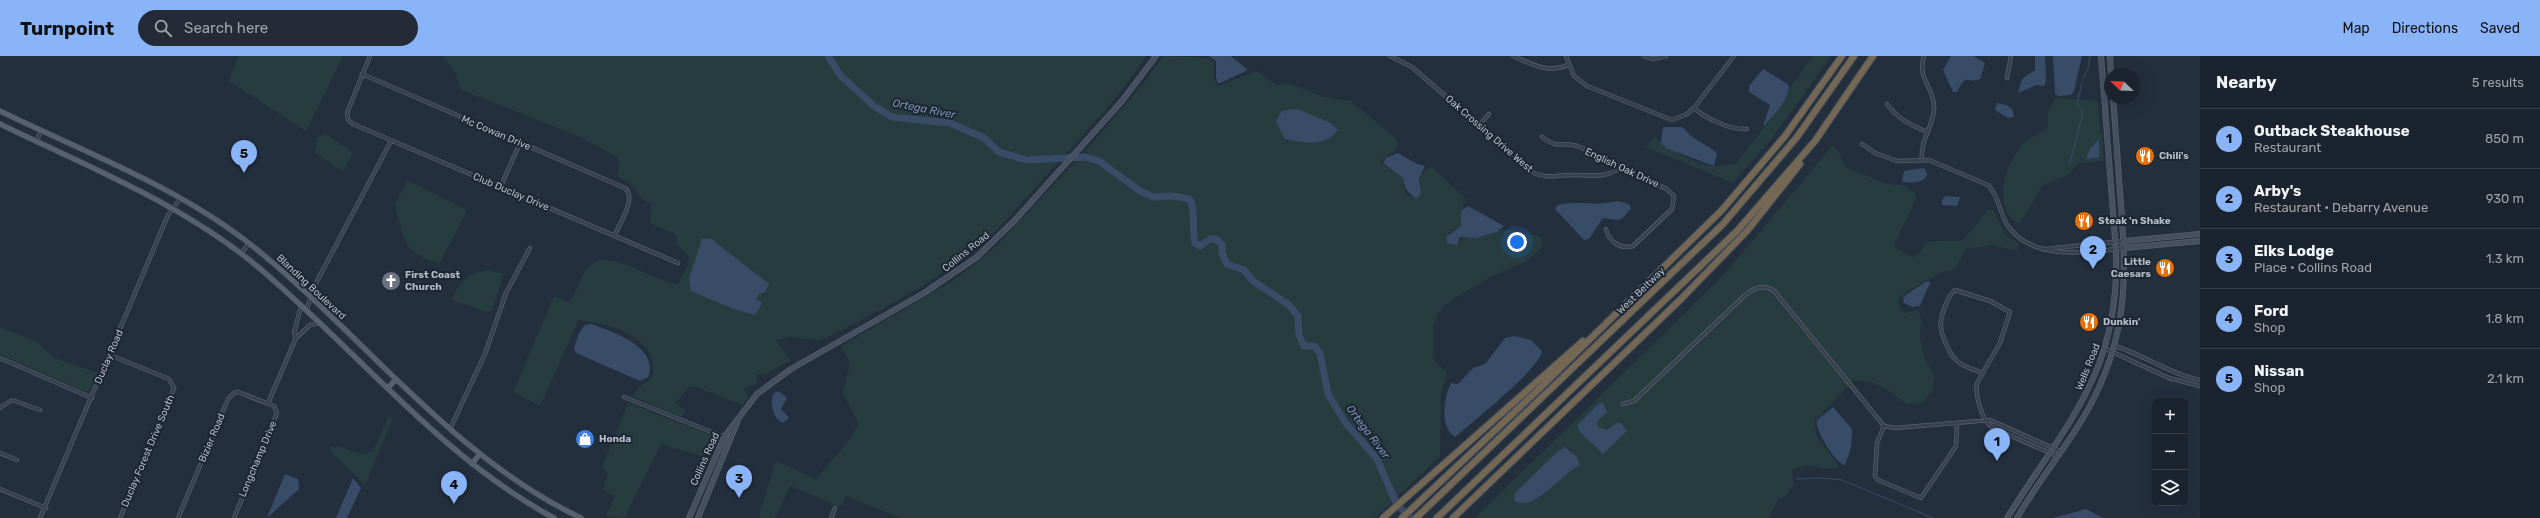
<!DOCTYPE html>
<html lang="en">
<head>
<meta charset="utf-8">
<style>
	body { margin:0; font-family:Rubik,sans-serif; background:#242b36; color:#f1f3f6 }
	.controls { position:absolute; right:12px; bottom:12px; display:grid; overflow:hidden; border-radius:8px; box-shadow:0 4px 16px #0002 }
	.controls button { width:36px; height:36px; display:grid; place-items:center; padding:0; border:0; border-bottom:1px solid #39404a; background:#1b232e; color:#f1f3f6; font:20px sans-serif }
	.compass { position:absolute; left:2104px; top:12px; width:36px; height:36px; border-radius:50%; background:#1b232e; box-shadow:0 4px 16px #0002; rotate:293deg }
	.you { position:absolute; left:1517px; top:186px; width:14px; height:14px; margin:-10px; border:3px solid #fff; border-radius:50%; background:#1a73e8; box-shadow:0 0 0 6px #1a73e833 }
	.badge { display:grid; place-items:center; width:26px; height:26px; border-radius:50%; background:#8ab4f8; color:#111; font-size:13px; font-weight:700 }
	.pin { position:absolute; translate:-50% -33px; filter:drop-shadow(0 1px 2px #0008) }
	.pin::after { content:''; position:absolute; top:21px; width:14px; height:12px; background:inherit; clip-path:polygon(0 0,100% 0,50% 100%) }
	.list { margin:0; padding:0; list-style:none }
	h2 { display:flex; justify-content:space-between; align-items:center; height:52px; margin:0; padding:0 16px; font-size:17px }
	h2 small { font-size:13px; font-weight:400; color:#a0a4aa }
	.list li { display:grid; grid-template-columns:26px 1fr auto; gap:12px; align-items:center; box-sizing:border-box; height:60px; padding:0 16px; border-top:1px solid #39404a }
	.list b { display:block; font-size:15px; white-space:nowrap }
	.list p { margin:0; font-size:13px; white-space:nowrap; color:#a0a4aa }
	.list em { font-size:13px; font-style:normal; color:#a0a4aa }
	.icon { flex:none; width:22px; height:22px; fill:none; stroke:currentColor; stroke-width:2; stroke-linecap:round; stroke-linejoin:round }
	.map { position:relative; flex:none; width:2200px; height:462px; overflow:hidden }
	header { display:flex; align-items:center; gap:24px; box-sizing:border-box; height:56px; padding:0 20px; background:#8ab4f8; color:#111 }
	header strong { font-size:19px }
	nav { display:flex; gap:22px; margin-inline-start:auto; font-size:14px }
	.search { width:280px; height:36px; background:#242b36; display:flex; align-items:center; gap:10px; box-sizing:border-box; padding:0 14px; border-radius:22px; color:#a0a4aa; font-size:15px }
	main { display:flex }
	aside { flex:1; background:#1b232e }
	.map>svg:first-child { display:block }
</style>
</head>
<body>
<header>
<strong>Turnpoint</strong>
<div class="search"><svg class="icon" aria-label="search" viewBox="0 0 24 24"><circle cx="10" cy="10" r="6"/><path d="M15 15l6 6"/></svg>Search here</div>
<nav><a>Map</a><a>Directions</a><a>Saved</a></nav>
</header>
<main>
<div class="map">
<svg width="2200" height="462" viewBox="0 0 2200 462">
	<rect width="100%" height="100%" fill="#242f3e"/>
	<path fill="#263c3f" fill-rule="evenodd" d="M238,0H343L306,75L229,25Z
		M442,0H1146C1119,42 1083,79 1049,116C1024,144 1001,173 971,196C927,231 876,257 826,282L817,284L789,281L776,284L791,305L764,318L756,319L757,327L744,333L748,341L743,349L693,330L689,331L675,347L685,354L682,361L634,341C637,328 651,326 653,318C655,312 652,303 649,297C635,273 605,268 579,264L540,350L513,336L554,240L568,246C578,238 578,222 588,212C593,207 599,203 607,204C627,205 654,224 678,228L689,207V200L677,189L675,178L650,167L651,148L642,143L631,128L617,120L619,108L617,101L580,81L464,35L460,32L456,18ZM710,183L759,238L756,244Z
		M1163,0L1209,2L1214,7V23L1218,30L1257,15L1277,29L1291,28L1321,40L1350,45L1396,82L1398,87L1397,92L1380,106L1403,122L1405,137L1410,140H1419L1421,135L1420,120L1429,112H1433L1466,143L1461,155V170L1449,177L1445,184L1457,189L1463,182C1479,182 1492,174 1509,174C1514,173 1517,177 1521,178C1530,179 1534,177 1542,182L1543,191L1527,205L1492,220L1461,238L1444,250L1437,259L1433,271V300L1437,308L1445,314L1447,318L1441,336L1440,400L1375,462H900L846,440L841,451L790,430L775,462H760L759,459L776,405L816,423L847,387L859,368L843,337L850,307L841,290L954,224L992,194L1090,90L1146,24Z
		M1813,0H1831L1772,82L1733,127L1645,91L1655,81C1668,93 1696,109 1714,110C1721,110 1729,108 1736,108L1785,44L1791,30Z
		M2056,42L2098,45L2100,78L2102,76L2104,105L2078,107L2068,119L2043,129L2019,168C1991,152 2005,109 2022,89C2024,86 2042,76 2048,72V54Z
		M326,78L353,97L343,115L315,97L317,82Z
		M1832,90L1838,94L1845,111L1885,127L1904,130L1915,137L1916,143L1895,187V192L1913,201L1921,195L1925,187C1939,182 1950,188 1963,184L1988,154H1994L2005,179L2019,188L2017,195L1991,189L1966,193L1955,213C1937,217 1930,222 1915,231C1908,236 1903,237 1898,244L1900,253L1905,257L1918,254L1922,265C1916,283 1925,306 1935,321L1933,333L1923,347L1906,348C1889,334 1876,323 1853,325L1815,364C1812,386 1834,395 1838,412C1826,417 1811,403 1792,414L1794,428L1787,439L1778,444L1769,462H1475L1723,220ZM1562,392L1570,393L1579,404C1575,411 1569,414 1563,420C1550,433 1539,448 1518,446L1516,436Z
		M407,124L465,153L466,157L440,207C403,199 404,182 395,149Z
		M491,214L504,218L492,254L488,256L452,244C459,226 471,214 491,214Z
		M0,271L37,286L54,302L98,317L88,337L0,298Z
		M628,347L713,380L716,385L708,402L661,388L624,462L606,460L615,440L603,434L608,416L602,411Z
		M388,361L393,363L365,429L330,394L332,390L336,393L337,389C350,394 362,403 374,394Z"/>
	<path fill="#394c67" d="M1209,0H1231L1248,14L1218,28L1216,21V5Z
		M1951,0H1973L1985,7L1980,23C1966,29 1968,15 1957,36H1953L1943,14Z
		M2035,0H2045L2046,25L2044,30L2036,29L2018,37L2022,23L2035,14Z
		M2053,0H2082L2074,35L2071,39L2058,40L2055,37Z
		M1763,13L1789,29C1789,44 1775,57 1766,68L1763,70L1770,49L1749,36V30Z
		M1997,47L2006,49L2012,53L2014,61L2008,62L1995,54Z
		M1297,53L1331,67L1338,74C1326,91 1303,87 1285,83L1276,65L1282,55Z
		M1663,71H1683C1692,84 1705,87 1717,97L1714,110L1666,92L1661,87Z
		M2099,83V101L2086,103L2090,93Z
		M1398,97L1415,107L1425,110L1419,123L1421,135L1419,141L1416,142C1406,136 1405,132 1403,122L1383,107L1386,102Z
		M1924,112C1935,125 1912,129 1902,125L1904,115Z
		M1946,140L1960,141L1957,150L1942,149V144Z
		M1617,145L1629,148L1631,152L1623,162L1618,164L1603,162L1589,183L1584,184L1555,153L1558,149C1577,144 1597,151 1617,145Z
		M1468,150L1504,170L1497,176L1476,182L1460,181L1457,189L1447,187L1446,181L1461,170V155Z
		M710,182L769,228L765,236L759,238L756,243L762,247L755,259L733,253L691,235L689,222L702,183Z
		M1925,226L1929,225L1930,227L1920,250L1913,251L1904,247L1903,241Z
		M591,268C611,275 660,291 648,321L640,325L576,297L574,292L579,277L585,269Z
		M1514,280L1531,284L1542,295C1541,312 1471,367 1455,381C1439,372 1444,341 1451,327L1458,328L1473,312L1485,308L1505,282Z
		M778,335L787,342L781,353L789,362L783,367C773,364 770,347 773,338Z
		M1603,347L1607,356L1597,365L1598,371L1607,374L1617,367H1621L1627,375L1603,398L1580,376L1577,370L1598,348Z
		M1833,351L1852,373L1851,392L1845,409C1837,409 1814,374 1817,364Z
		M1565,391L1577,401L1580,409C1562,417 1534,458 1514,444L1516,436L1558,395Z
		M285,418L298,423L299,433L267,462Z
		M353,422L361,432L347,462H336Z
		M2086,453L2103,462H2053Z"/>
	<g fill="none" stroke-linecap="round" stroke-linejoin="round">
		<path stroke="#394c67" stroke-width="1" d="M2083,23L2088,13L2090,0
			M2070,107L2082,60V54L2077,48L2082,27
			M1797,423L1820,422L1842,424L1933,462"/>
		<path stroke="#394c67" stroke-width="7" d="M828,0L841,20L874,50L892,61L950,67L984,82L999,96L1027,104L1085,101L1099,105L1140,135L1153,141L1172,140L1190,143C1197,162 1191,170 1195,187L1200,190L1210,183H1216L1222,189V197L1227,208L1244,214L1253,225L1289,249L1298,260L1299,279L1304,290H1314L1320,297L1328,338L1345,366L1377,403L1397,449L1411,462"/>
		<defs>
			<path id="street" d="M370,0L347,57L348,64L353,68L678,207
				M1390,0L1412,11L1534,117C1548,123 1557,119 1571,119C1592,119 1604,123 1622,111
				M1513,0C1532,8 1548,18 1568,9
				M1566,0L1574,20L1587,30L1672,64L1687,58L1694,52L1734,0
				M1644,0L1653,3L1666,0
				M362,18L625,132C637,143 620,167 614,180
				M2007,22L2011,0
				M1887,48C1898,63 1909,68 1927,76
				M1694,52C1707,63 1730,74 1747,73
				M1479,69L1489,58
				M1542,81C1559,94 1561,85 1577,90C1608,102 1636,120 1667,133L1674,140L1672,153L1633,190C1621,194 1608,185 1606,173
				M36,86L41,75
				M1862,88L1875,97L1897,105L1929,104L1988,129C2000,142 1999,157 2008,170C2032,205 2088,197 2124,192
				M1922,103C1920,83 1935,69 1934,50C1933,30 1917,23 1924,0
				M500,132L520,87
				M2046,193L2124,185
				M241,197L249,188
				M306,255L316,227L391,85
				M296,282L310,269L320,267
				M2115,290C2144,299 2170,318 2200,324
				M2106,293L2169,322L2200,330
				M110,299L169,323L174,332L120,462
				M0,302L92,342
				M1983,317C1974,314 1964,311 1957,305C1949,298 1939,275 1941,265C1942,256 1949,238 1955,234L1990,245L2010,256L2000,287L1977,327C1975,339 1982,366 1993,372L2057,400
				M624,341L724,381
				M268,347L296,282L294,277L301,250
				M1623,348L1634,345L1744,240C1754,232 1763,227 1774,235L1884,370L1895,372L1990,364L2060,395
				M0,352L12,344L40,354
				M1884,370L1877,387L1875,420L1878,424L1921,442L1956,390L1957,368
				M450,373L485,298L506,237L530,192
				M0,397L17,404
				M0,433L46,452
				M40,462L168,159L180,143
				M178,462L228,343L234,337L238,336L274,350L277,357L234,462
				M831,462L835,452"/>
			<path id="secondary" d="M2110,0L2111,18
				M2124,185L2200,178
				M2124,192L2200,185
				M689,462L724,381L757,338L791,313L924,237L977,201L1015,164L1122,45L1156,0
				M698,462L738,364
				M2007,462C2066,367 2120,317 2116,196L2101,0
				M2017,462C2041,420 2074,383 2095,340C2128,272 2126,220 2121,148C2118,112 2116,77 2113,42"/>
			<path id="primary" d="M0,55C84,96 176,130 250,188C362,277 449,399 581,462
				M0,68C88,111 183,148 258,211C357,294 439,400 554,462
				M388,332L396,323
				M472,408L479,399"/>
			<path id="highway" d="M1383,462L1583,285
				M1402,462L1540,332L1722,154L1785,80L1842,0
				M1416,462L1723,168L1797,81L1854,0
				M1437,462L1737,175L1815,85L1873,0
				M1453,462L1681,243L1747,175L1800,108"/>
		</defs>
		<use href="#street" stroke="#565f6c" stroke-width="4.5"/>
		<use href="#secondary" stroke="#565f6c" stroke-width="6"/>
		<use href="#primary" stroke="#414a57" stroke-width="6"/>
		<use href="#highway" stroke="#434c59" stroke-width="8"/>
		<use href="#street" stroke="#38414e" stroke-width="3"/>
		<use href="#secondary" stroke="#465061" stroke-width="4.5"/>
		<use href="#primary" stroke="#56606e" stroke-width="5"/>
		<use href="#highway" stroke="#746855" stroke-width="6"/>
	</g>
	<defs>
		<symbol id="restaurant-disc" viewBox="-11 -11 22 22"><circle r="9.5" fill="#e8710a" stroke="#1d2633"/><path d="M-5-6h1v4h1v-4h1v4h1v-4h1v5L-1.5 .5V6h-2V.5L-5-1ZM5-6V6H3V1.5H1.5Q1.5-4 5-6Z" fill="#fff"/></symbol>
		<symbol id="church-disc" viewBox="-11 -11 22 22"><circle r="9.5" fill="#6b7280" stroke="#1d2633"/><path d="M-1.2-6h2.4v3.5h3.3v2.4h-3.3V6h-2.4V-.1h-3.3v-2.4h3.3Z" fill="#fff"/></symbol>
		<symbol id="shop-disc" viewBox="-11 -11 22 22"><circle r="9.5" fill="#3f7fe0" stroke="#1d2633"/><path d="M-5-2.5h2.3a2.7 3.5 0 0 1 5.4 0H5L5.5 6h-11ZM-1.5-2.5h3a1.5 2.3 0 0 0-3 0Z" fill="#fff"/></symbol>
	</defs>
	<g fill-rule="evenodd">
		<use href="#restaurant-disc" x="2134" y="89" width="22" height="22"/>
		<use href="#restaurant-disc" x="2073" y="154" width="22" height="22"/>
		<use href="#restaurant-disc" x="2154" y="201" width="22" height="22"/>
		<use href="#church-disc" x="380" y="214" width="22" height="22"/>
		<use href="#restaurant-disc" x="2078" y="255" width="22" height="22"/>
		<use href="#shop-disc" x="574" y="372" width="22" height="22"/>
	</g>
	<g text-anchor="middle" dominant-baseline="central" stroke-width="4" stroke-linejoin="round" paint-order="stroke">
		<g font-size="10" fill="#b4bcc9" stroke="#1d2633">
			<text transform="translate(496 77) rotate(23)">Mc Cowan Drive</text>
			<text transform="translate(1489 78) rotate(41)">Oak Crossing Drive West</text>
			<text transform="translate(1622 112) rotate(25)">English Oak Drive</text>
			<text transform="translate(511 136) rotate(23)">Club Duclay Drive</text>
			<text transform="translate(966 196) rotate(-39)">Collins Road</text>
			<text transform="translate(311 231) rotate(43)">Blanding Boulevard</text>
			<text transform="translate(1641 235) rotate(-44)">West Beltway</text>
			<text transform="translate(109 301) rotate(-67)">Duclay Road</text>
			<text transform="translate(2088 311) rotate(-68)">Wells Road</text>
			<text transform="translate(212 382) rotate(-67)">Bizier Road</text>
			<text transform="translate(148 395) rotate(-67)">Duclay Forest Drive South</text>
			<text transform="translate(258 403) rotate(-67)">Longchamp Drive</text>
			<text transform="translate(705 403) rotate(-66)">Collins Road</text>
		</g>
		<g font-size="10" font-weight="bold" fill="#b4bcc9" stroke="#1d2633" text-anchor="start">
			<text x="2159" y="100">Chili's</text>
			<text x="2098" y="165">Steak 'n Shake</text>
			<text x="2151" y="206" text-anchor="end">Little<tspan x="2151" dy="12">Caesars</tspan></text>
			<text x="405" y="219">First Coast<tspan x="405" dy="12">Church</tspan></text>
			<text x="2103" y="266">Dunkin'</text>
			<text x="599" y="383">Honda</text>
		</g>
		<g font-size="11" font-style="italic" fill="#7c92b1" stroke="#1d2633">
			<text transform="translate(924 53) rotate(11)">Ortega River</text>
			<text transform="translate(1368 376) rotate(53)">Ortega River</text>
		</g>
	</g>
</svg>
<div class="controls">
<button>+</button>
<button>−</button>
<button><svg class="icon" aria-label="layers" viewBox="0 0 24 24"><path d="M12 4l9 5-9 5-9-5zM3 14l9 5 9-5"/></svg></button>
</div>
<svg class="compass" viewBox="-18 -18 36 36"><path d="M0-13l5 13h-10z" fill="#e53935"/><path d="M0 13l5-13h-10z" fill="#a0a4aa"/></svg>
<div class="you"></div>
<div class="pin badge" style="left:1997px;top:405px">1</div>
<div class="pin badge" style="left:2093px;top:213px">2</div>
<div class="pin badge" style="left:739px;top:442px">3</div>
<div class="pin badge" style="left:454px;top:448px">4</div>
<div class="pin badge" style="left:244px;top:117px">5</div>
</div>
<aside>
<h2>Nearby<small>5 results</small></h2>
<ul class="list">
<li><span class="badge">1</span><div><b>Outback Steakhouse</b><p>Restaurant</p></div><em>850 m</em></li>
<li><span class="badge">2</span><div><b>Arby's</b><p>Restaurant · Debarry Avenue</p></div><em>930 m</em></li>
<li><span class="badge">3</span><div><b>Elks Lodge</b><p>Place · Collins Road</p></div><em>1.3 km</em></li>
<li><span class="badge">4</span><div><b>Ford</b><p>Shop</p></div><em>1.8 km</em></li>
<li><span class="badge">5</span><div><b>Nissan</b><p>Shop</p></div><em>2.1 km</em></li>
</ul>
</aside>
</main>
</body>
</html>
